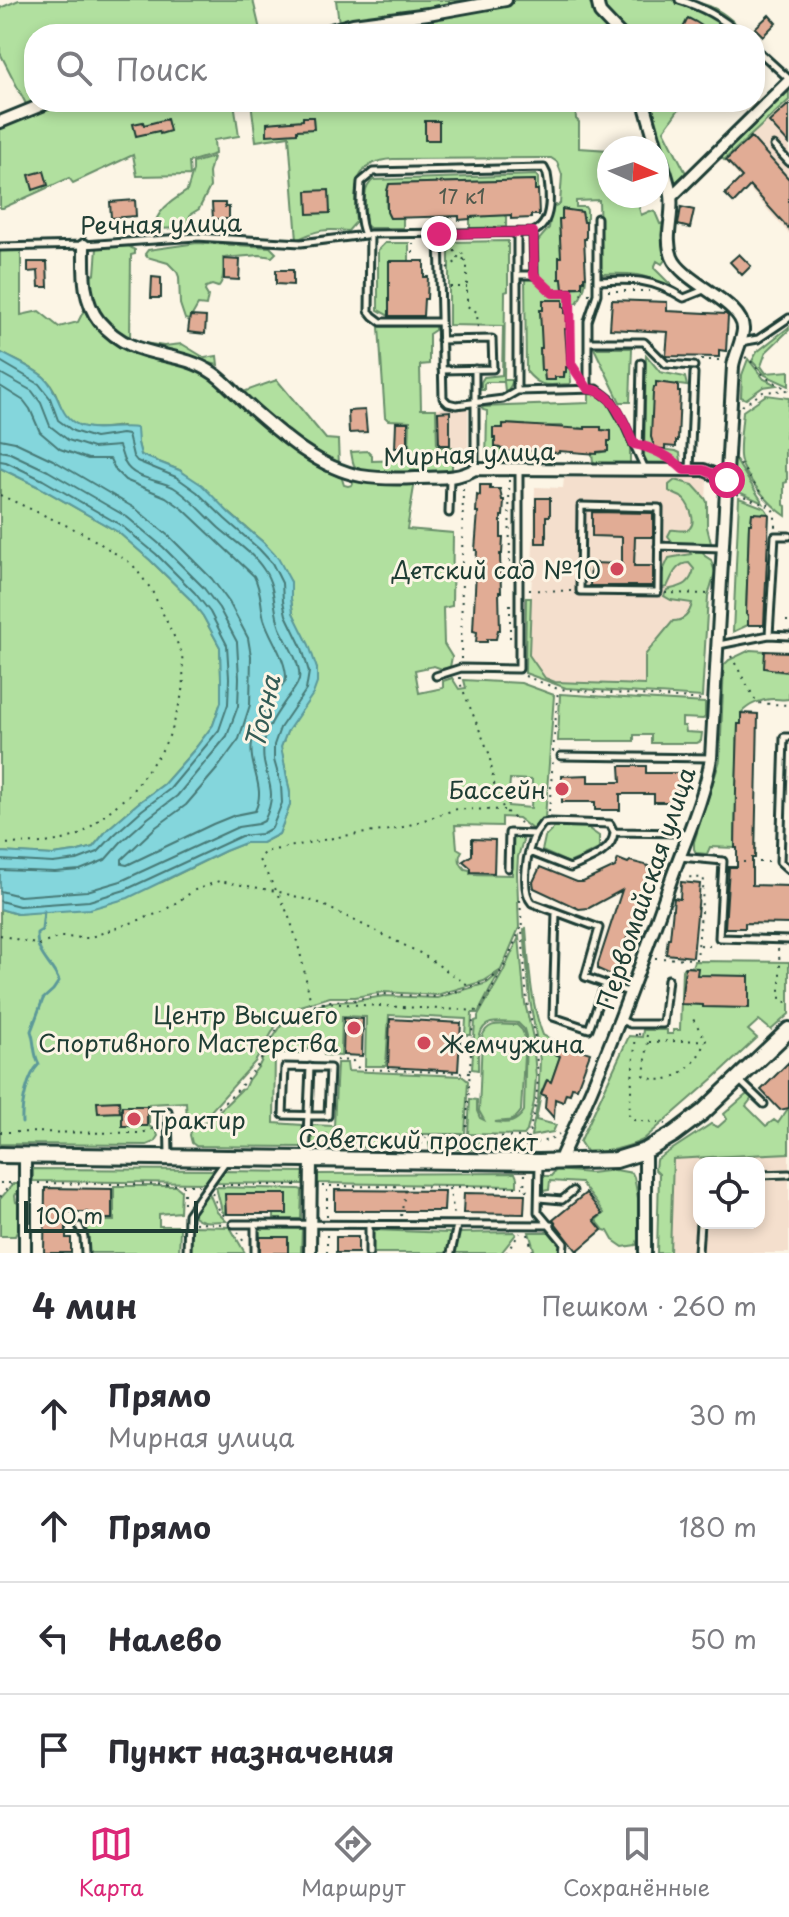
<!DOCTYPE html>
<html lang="ru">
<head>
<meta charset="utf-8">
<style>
	body { margin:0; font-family:"Playpen Sans",sans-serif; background:#f7f7f7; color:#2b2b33 }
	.controls { position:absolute; right:24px; bottom:24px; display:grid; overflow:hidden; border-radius:16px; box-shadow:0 4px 12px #0003 }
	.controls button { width:72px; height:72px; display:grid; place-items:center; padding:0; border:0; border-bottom:2px solid #e1e1e2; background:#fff; color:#2b2b33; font:40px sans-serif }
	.compass { position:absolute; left:597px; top:136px; width:72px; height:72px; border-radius:50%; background:#fff; box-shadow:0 4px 12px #0003; rotate:93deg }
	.scale { position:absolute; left:24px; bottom:20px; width:174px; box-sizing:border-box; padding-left:8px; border:4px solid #1f3d34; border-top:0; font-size:22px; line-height:28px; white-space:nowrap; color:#1f3d34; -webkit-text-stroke:6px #fcf5e5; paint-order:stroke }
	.stop { position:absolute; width:24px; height:24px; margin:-18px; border:6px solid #db2777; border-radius:50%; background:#fff }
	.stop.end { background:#db2777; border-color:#fff; box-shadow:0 2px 8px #0008 }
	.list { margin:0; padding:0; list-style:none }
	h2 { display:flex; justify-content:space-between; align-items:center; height:104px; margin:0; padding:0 32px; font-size:34px }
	h2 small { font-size:26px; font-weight:400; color:#7c7c81 }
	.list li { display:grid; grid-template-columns:52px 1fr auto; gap:24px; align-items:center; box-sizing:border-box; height:112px; padding:0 32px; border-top:2px solid #e1e1e2 }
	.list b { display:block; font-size:30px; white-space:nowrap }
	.list p { margin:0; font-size:26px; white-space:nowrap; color:#7c7c81 }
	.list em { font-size:26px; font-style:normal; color:#7c7c81 }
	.icon { flex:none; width:44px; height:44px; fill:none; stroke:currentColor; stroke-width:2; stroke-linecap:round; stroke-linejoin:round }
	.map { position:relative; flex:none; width:789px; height:1253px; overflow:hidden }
	.search { position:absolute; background:#fff; box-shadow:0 4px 12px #0003; left:24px; right:24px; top:24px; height:88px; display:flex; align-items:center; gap:20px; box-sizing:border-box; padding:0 28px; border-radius:32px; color:#7c7c81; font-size:30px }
	.sheet { height:552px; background:#fff }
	nav { display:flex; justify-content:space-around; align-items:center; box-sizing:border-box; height:112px; border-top:2px solid #e1e1e2; background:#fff; font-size:22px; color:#7c7c81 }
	nav a { display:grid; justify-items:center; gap:4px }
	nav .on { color:#db2777 }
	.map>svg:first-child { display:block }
</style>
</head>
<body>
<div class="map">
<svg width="789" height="1253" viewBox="0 0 789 1253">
	<rect width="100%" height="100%" fill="#fcf5e5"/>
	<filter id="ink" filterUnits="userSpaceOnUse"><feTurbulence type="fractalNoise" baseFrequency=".0125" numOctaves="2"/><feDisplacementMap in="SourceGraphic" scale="16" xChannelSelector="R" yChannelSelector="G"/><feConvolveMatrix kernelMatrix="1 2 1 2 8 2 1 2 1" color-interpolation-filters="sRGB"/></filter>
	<g filter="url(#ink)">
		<path fill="#f4dfcd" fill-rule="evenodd" d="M789,100V234L724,160Z
			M437,408H468V459H453L452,447H437Z
			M692,476L707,480L700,626L645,686L554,682L545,678L529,655L535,487L563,488L564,478Z
			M789,1153V1253H670L673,1159ZM699,1163H759V1223H699Z"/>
		<path fill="#b1e09f" stroke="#688e6a" stroke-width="2" fill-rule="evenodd" d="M19,0H253L261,34H34V102H234L239,136L214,140L215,154L189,162L190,175L137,176L133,155L73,183L69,178L3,208H0V116L1,117L27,106L0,53V8Z
			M336,0H694V2C717,5 731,19 747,34H613L606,25L605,34H289L339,23Z
			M789,90V100L724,160L722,158L723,155Z
			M251,102H597V107L575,104L576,119L579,122V148L609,150V196H636L641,215L650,211L655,212L660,224L663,223L661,235L665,260L662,264L657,261L654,268L673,287H671C643,273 632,273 601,274L599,200L576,201V207H585L587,210V222H584L582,212L562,210V219L559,220L562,257H559V279H562L563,289L582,287L584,277H586C586,287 583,294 577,303H567V313H565C561,302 553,300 543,300V310H540L544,348H540L541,370H544L545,380H554L555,377H564L566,367L570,369L571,382L569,384C547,385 541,389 526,371L525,277L537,276V242L549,228L552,207L560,204L562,175L557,162L551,158H540L393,159C353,161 353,190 356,222L348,231C326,229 317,229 297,240L289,136L256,141Z
			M639,102H684L664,130L686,173L665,192L657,166V148H652Z
			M213,157L209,173L210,187L199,209L191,214L184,228L154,229C155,211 173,200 187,191L193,171V163Z
			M536,175L538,178V190H535L534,180L389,184C385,195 385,208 390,218H403V228H370L366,225C366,211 360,190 373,180Z
			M506,215V227L470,228V217Z
			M508,241V291L505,292L504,380H513C511,385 510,390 505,391L504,382H486L484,384V390H481V382L484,377L502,375L503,326L449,325V248L452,242Z
			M197,243L270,247L276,253L272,257L260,255L223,258C223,268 225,280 218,287L212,285L206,287L205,291L208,296L206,306L198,305L190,319L188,320L185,319L180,304L179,277L177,272L168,263L147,257L145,254L148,250Z
			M385,243H409V261H389V316L378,310V250Z
			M128,246L135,250V254L131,255L130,341L164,346L182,344L205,358L217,356L218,365L131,345L101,317L90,299L88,277L95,274L97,248Z
			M0,250H21V315L39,311L59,327L78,322L85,308L93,320L114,341L132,352L171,363L200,368L213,377L248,412L290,447L326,469L338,473L341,476L344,485L348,486L352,485L354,480L352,476L415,481L407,529L453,533L452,606L443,608L444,644L452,657L450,667L442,669L434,666L415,670L419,693L443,688V681L452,678L459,689L466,688L464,680L521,683L554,695L545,818L532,829L518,818L502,817V826L455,825L457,848L462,851C457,858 460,864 465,869L470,870V874L512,875L513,837H524L518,857L517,873L519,928L501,970L484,981L437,995L384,992L355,997H330L301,1006L278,1022L255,1062L210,1112L187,1121L186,1102L149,1104V1126L156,1131L158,1136L154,1142L147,1145L0,1144V909L17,914L44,911L162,882L225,851L245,843H262L279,834L290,805V793L281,747L287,732L298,714L317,669L293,613L291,599V582L264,543L180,470L141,455L138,443L122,426C102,429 75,433 63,412C58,400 55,387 45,378C33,367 14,360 0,352ZM510,779L532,780L531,808L508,806Z
			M435,326V330L429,334V364L420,365L421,409H436L437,447H452V472L407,476C393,466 361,477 354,465C352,461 352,456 351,452L368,451L372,455V461L403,460L409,450L410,421L388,420L385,417L379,327Z
			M789,327V330L766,352L761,366L766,373L789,371V386L765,375L752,361L757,352Z
			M594,348H632L630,402H620Z
			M646,355L660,372L685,377L687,386L657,382L653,394V442L654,443V448L676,451L680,453L681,461L679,465L657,466L648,465L644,458Z
			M748,359L764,379L777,385L763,387L746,399L741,397L742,375Z
			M277,380L326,439L338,440L339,466L315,454L240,393Z
			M589,394L601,395L606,398L614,410L630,448V464H596L593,461L592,454L608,451V441L611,440V431L601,430V427H586L585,429L580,428L579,430H563V426H548L547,427L526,429L525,425L504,424L503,428H493V437L495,438V447C503,448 505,451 512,452V465H486L487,411L483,410L482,407L589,403Z
			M766,395L789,398L786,438L788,439V449L785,450V471L787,472V482L784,483V505L786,506V516C771,506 741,474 740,456C739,442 742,425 743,411Z
			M523,450L551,453V465H518V452H522Z
			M733,459H735L763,503L732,489Z
			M0,468L39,487L118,532L150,560L189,598L203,616L220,647L221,678V702L213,725L194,750L164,784L137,804L108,829L93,847L75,852L53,855L0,852Z
			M675,480L693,485L705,498L707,502V527L711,543L702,550L705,556L711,560L715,572L708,596L702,697L566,688L525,673L526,598H531L529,655L545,678L555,682L645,685V655L673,621C685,621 690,613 692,603L671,600L664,596L667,590C682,586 690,586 694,569L689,563C676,563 672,577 667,587L663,588L660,586L661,575L669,558L691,554L687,547L675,545L668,536L671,530C676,529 686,533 690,528C697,521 688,502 681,497C677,495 673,494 669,491V485Z
			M739,498L765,508L769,514H752L751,524L749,525L746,614L748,615V625L733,632Z
			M750,650L765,651V668L775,669V671L789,672V699C784,700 779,699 774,699C762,699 749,704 741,713V724H738L735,848L710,847L707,854L696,853L694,849V842L720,760L724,665L729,660Z
			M560,694L705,703V717L703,719L682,718V726H685L686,732L702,733L701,741L697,743H651V735H634V741H558Z
			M555,827H586L599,836V849L569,863L542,851L545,837Z
			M526,928C529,963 530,1002 543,1035L552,1040L548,1051L560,1056L551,1082L546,1081L541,1094L536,1120L556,1125L553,1132L531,1136L538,1102L540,1060L530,1000L524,930Z
			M519,937L525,1003L533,1038L536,1077L534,1102L527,1131L524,1135L468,1134L470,1099L477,1100V1111L480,1118L484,1120L479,1111L482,1037C488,1020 501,1025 517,1025L522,1030L525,1037L521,1111C512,1124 508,1120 495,1122C509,1124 516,1123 524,1111L526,1036L524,1029L518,1023C510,1023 499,1021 491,1023C474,1027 479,1056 478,1070L472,1069L475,1021L478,1020V1016L503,972Z
			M694,961L789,962V1014L771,1030L759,1020L748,1030L757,1038L714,1078L643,1140C625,1149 607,1151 587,1153L580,1142L629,1036L642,1037L643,1030H667V1034H673V1030H680L682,970L684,967H692Z
			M499,973L478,1013H472L471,1035H465L466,1019L389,1015L386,1066H365L366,1017L342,1016L341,1056L324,1055L323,1050L308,1049L304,1053H275L274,1123L303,1125L302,1147L196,1146L192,1143L190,1135L193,1125L210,1120L241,1090L244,1089L248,1080L259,1066L271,1041L281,1026L300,1012L329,1002L354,1001L384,996L437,998L487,983Z
			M337,1063H347L348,1071L462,1076L468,1081L465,1134H412L405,1144L399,1147L314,1148L311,1146L312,1125L334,1126Z
			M747,1094L752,1098L746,1106L766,1126L774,1120L778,1123L787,1110L789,1109V1153L673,1159L670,1253H657L659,1174L655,1170L656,1160L711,1124L718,1127L727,1119L724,1114Z
			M431,1141L513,1142L516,1144L515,1150L443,1149L437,1152L430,1150L429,1143Z
			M33,1169L216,1170L207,1183L33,1181Z
			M556,1170L590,1173L616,1170L632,1173L634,1177C638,1198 645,1225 636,1245L623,1247L613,1240L608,1231L604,1230L596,1220L604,1213L581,1183L550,1181L549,1190L543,1191L541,1181L543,1176H551Z
			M222,1171L304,1172L303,1184L212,1183Z
			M515,1173L517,1178V1186L318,1183V1174Z
			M13,1184H19L20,1186L15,1196L16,1202L20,1204L18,1230L15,1236H0V1199Z
			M114,1186H176L181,1190L180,1212L159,1214V1226H178L180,1229L179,1253H88L86,1221H114Z
			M216,1187L299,1189L302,1190L301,1219H274V1214L286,1194H226L225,1214L222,1211Z
			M209,1193L217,1212L226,1221C214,1221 203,1224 194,1216L193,1212L199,1202Z
			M194,1226L230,1227L245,1253H191V1227Z
			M259,1228H302L301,1253H288V1237H260Z
			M373,1230L449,1233L451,1238L447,1253H373Z
			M514,1232L516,1234L501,1253H455L459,1233Z
			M529,1232H552L561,1242V1253H535Z"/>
		<path fill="#84d6dc" stroke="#5c9999" stroke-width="2" d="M0,352C14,360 32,367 44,377C61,393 57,417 81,426C100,432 118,425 137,428L138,443L141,455L179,470L202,485L230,514L264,543L278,558L291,582V599L293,613L309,645L317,669V683L313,694L287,732L281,747L290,793V805L279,834L262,843H245L225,851L128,898L90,909L17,914L0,909V852L53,855L75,852L93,847L108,829L137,804L164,784L194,750L213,725L221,702V678L220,647L203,616L189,598L150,560L118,532L39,487L0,468Z"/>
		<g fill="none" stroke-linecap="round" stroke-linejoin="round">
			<path stroke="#477a77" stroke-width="2" d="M0,361L39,384L50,398L58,420L73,431L95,438L122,434L128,435L133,456L137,461L176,477L197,492L225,519L259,549L272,563L282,583L283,601L286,615L302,648L309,672L306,690L280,728L274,745V760L281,785L282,803L272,828L261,834L241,836L125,890L89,901L19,906L0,901
				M0,373L32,391L41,403L50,426L68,440L93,448L119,446C121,451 122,457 125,463C133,479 159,480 173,487C191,498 204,514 219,528C234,541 253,553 264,570C276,587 273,609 280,628C286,642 302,664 299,679C297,687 291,694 286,700C277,713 266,728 264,744C259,775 282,785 264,821L258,824L238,827L121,881L87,891L20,896L0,891
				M0,386L24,401L30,409L40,432L60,449L88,459H110L116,471L125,480L166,497L183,509L254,576C262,592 260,603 264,619C270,639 287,659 286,680C273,698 255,719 252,742C248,768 267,787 255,811L235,815L213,824L127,865L122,864V859L156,827L186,805L217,769L239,739L250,705L251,656L248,638L229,602L212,579L171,538L136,509L53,460L15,442L0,439
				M0,451L10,453L48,471L127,517L163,547L203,587L219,608L237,642L239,678L238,706L227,736L177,796L148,818L121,842L105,860L80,870L55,872L0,870
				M0,461L6,462L43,480L122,526L156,554L195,593L210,612L227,645L229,678L228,704L219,730L170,789L142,810L114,835L98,852L77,860L53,863L0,860"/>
			<path stroke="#5c9999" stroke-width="3" d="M22,1123C21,1106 27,1076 39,1064C33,1054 35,1042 31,1031L43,999L53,990L59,981C52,963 36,956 37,933L42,930L44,911"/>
		</g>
		<path fill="#e1ac95" stroke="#1f3d34" stroke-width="2" d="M769,15L776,23L763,36L755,28Z
			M688,18L696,22L714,34H695L683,28Z
			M789,104V144L769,122Z
			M303,117H313L314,129L297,130V133L267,135V123L303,120Z
			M167,119L170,131L160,134L159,131L136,136L133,124L143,122L144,125Z
			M425,121H439V140H425Z
			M751,137L789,179V229L750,186L734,203L725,194L742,177L726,160Z
			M44,171L48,185L33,190L29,175Z
			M535,180V190H538L539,215H531V218L511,219V215L470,217V219L459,220V216L390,218L387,212V191L389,184Z
			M329,190L330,213L308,214L307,191Z
			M135,200L136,216L111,218L110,202Z
			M212,203H225V207H229V219H213Z
			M681,207L694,210L690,228L678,225Z
			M562,209L582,212L584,222H586V239H584L586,277H584V281H582V287H573V289H563L562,279H559V257H561L559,219H562Z
			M739,254L751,266L742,275L730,262Z
			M224,259L240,260L239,280L224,279Z
			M389,261H424V277H428L427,299H424L423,316H389Z
			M28,262H47L48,287H39L38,271L28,272Z
			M276,270H293V285L276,284Z
			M152,277L161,278V298H151Z
			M543,300H563V307H565V313H567V329H565L568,367H566V372H564V377H555V380H545L544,370H541L540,348H542L540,310H543Z
			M612,300L667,302V311L726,314L728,316L726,351L719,350V357L666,356L668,332L610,329Z
			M190,316L206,317L205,334L188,332Z
			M656,382L678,385V392H680L678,441H676V447L665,446V449H654V443H653L651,437L653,393L654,387H656Z
			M365,410L367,432L349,433L348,411Z
			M450,411V445H439L438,412Z
			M396,422H408V448H395Z
			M503,424L585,429V427H601V430L611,431V441H608V451L597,452V454L559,451V453L523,450V452L505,451V449H501L500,448L495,447V438H493V428H503Z
			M480,485H490V489H500L502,500H504L503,516H501V538H503L502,554H500L501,592H499L500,630H498L496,639H487V642H476L477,632L473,631L477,550H475L478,512H476L477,495L480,496Z
			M536,498H550V516H546V543H536Z
			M592,512L653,513V537H635L634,566H653V586H590L591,563L622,564V537L592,536Z
			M752,513L769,514L764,625H748V615L746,614L749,524H751Z
			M765,651L789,652V672L764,668Z
			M741,713L758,714L755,858H752V885L789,886V924L745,923V928H725L729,867H737V848H735L736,791L738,724H741Z
			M620,766H646V773H679V802H654V794H620V810H595V802H562V776L588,775V782H621Z
			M472,839L495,840L494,873L471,872V868L463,861L472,855Z
			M618,859L628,863L630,861L649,866L648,869L651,870L617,966L614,973L609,974L598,969V964L622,890L589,908L579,909L534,888L533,882L540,867L577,882H583L615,867Z
			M681,882L700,884L693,957L666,954L668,938H670L674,898L680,899Z
			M685,967L698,968L697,975L749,976V1008L703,1007V1005L681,1004Z
			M344,1018L363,1019L362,1056L343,1055Z
			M390,1019L461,1023L458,1071L388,1067Z
			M552,1040L590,1053L577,1088L572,1087L570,1094L566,1093L563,1102L555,1099L554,1118L545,1108L546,1096L541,1094L547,1080L551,1082L560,1056L548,1051Z
			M789,1062V1108L780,1110L761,1090Z
			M119,1101L120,1112L98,1113L97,1102Z
			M122,1106H147V1126H122Z
			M45,1188L112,1189V1219H87V1212H66V1238H71V1253H44Z
			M335,1190L445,1191L444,1211H335Z
			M464,1193L525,1194L524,1214L463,1213Z
			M586,1193L602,1214L594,1220L602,1230L577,1251L553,1220Z
			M225,1194H287V1214H226Z
			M260,1237H288V1253H260Z
			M336,1237H358V1253H336Z"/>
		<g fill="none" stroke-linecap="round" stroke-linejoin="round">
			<defs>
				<path id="lane" d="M679,0C703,7 721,17 740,34
					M755,48L789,79
					M774,146L789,162
					M517,233V391
					M370,234L369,311L373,316L381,322H441
					M439,234L443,398L448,403L456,405L503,399L517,391L597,389L611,400L623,421L645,469
					M0,247L84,245L196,237L301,243L365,235L370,234L533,232C554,224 550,192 547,174L544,168L373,172L361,182C360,199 358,219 365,235
					M517,275H534L533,232
					M597,281C633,279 651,278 684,298L704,290
					M441,340L492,339L493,369L442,370
					M588,342H644L666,364L694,366
					M741,342L758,339L789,318
					M475,369V468
					M588,389V321L597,294V218
					M639,454L641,363
					M690,470L694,373
					M581,506L659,508L658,592L580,591Z
					M449,513L450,478
					M658,546L722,548
					M769,635L775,536H789
					M719,645L769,635L789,636
					M436,676L461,668L519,669V470
					M789,737H784L780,862L789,870
					M561,756L711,758
					M535,834C527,850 520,890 532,903L599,928L585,977L631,993
					M529,852L570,868C587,860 613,853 614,832
					M680,857L723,861L719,938L789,940
					M508,868L509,833L535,834L543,823L550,822L610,824L614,832L687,833
					M556,912L553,1017L589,1029L605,984
					M621,1020L630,1024H663L668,979
					M285,1067L330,1068L328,1116L283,1115Z
					M739,1080L764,1104
					M168,1111L169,1154
					M306,1158L310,1067
					M539,1163L538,1212L564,1243L563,1253
					M759,1175L789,1174
					M539,1198L562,1200L573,1191
					M233,1224L551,1225
					M79,1226L84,1237L85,1253
					M187,1253L188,1214L225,1162
					M255,1253V1224
					M369,1253V1224
					M451,1253L457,1225
					M698,1253L700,1223"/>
				<path id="street" d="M597,0L600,13L620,34
					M316,34L353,24L428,14L506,0
					M644,102L657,148
					M0,122L49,102
					M672,196L789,81
					M84,245C84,271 82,300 99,321C135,363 174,347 213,373C224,380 238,396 249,406C281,434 318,468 361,476C379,479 398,479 416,478C436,477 457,480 475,469L704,470L727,480
					M25,1155V1253
					M561,1162L562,1155C604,1066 638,974 671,880C685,840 704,800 711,758L733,366C735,354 742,342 743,330C745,303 682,283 672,257C664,237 674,216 671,195C669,180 662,163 657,148
					M310,1253L311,1159
					M645,1253V1151"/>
				<path id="secondary" d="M0,1155L539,1162L616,1160L645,1151L674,1134L703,1112L789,1030"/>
			</defs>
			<use href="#lane" stroke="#1f3d34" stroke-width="11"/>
			<use href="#street" stroke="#1f3d34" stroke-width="16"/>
			<use href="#secondary" stroke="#1f3d34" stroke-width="20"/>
			<path stroke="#1f3d34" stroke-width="2" stroke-dasharray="2 6" stroke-linecap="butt" d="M413,243V258
				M448,245L459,255
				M462,253L466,256L462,261L458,257Z
				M464,260L467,263V306L477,312L478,331
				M447,268L459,260
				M541,282L553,293H570L571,364L578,375
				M450,287H467
				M608,291H649
				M572,293L590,294
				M745,358L747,357L765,377L789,390
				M701,360H723
				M742,406L763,392L788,390
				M647,447L669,459
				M740,464L775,513V527
				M509,480L510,566
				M737,494L768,506
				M0,495L85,534L132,564L151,589L182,653L184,687L172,730L161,752L130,794L82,834L63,840L45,843L0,844
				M529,590L571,591
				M665,593L711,594
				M510,604V642
				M786,621H789
				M731,656L757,703L789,705
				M461,659L463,485
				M525,676L558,689L704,700
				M460,677V683L489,753L495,789L504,810L520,823
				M553,752L558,689
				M549,812L553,758
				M743,862H771
				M520,900L527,1002L535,1038L538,1077L536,1102L526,1147
				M0,935L39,945L60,937L88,938L162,912L195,890L219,881L276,891L319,903L422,954L471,987
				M700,945L710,946V943
				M778,949L780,963V1000L789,1003
				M655,958L697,959L704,878L686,877
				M323,1003L480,1011L501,972
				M311,1004C304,969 297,931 281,899C274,886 266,873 259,860L264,852L343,836L397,829L457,809L504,810
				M636,1034L629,1114L631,1119C642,1123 654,1120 666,1124
				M638,1034L647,1036L648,1042L644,1075C661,1087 686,1074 697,1058C700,1052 703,1046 706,1040L693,1019
				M649,1042L706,1040
				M336,1060L353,1061L359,1069L471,1073
				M186,1129L192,1122L208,1117L235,1093L258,1065L279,1025L300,1010L329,1001L354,1000L384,994L437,997L486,982L502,971L521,928
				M0,1132L142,1133L160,1126
				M317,1134L526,1137
				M466,1135L473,1018
				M528,1144L549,1140L559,1134
				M406,1146H420L426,1137
				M525,1174L524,1187L529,1193
				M0,1183H15
				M38,1183L199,1185
				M222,1185H299
				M322,1186L523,1187
				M449,1188L455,1217
				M212,1193L220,1212L227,1218
				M0,1197L11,1184
				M184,1203V1186
				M327,1216V1187
				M401,1216L406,1187
				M195,1223L224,1224
				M238,1232L245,1244
				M528,1234L533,1253
				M327,1253V1235
				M506,1253L520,1233"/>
			<use href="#lane" stroke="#fcf5e5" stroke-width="5"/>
			<use href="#street" stroke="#fcf5e5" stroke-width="10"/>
			<use href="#secondary" stroke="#fcf5e5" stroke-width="14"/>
		</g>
	</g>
	<g fill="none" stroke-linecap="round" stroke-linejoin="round" filter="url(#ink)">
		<path stroke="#db2777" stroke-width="10" d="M439,234L533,232L534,275L553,293H570L571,364L588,389C614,390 624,423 634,444C651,447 671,457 684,470H704L727,480"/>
	</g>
	<g fill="#d1495b" stroke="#fcf5e5" stroke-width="3">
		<circle cx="617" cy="569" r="8"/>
		<circle cx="562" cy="789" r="8"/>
		<circle cx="354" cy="1028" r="8"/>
		<circle cx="424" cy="1043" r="8"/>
		<circle cx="134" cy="1119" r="8"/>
	</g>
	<g text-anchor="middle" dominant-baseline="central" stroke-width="6" stroke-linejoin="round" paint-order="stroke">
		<g font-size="20" fill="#50594c">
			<text x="462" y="196">17 к1</text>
		</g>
		<g font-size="24" fill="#1f3d34" stroke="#fcf5e5">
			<text transform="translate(161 223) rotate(-1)">Речная улица</text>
			<text transform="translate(469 453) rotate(-2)">Мирная улица</text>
			<text transform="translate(645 888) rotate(-71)">Первомайская улица</text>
			<text transform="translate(418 1139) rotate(1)">Советский проспект</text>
		</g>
		<g font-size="24" fill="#1f3d34" stroke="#fcf5e5" text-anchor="end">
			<text x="601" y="569">Детский сад №10</text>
			<text x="546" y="789">Бассейн</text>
			<text x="338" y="1014">Центр Высшего<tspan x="338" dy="28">Спортивного Мастерства</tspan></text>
			<text x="440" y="1043" text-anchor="start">Жемчужина</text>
			<text x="150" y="1119" text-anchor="start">Трактир</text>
		</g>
		<g font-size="26" font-style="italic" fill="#335c56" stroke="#fcf5e5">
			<text transform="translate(262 712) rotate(-77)">Тосна</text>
		</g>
	</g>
</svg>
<div class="controls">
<button><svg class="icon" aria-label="locate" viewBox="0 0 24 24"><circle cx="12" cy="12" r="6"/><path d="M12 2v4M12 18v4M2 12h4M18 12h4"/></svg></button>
</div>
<svg class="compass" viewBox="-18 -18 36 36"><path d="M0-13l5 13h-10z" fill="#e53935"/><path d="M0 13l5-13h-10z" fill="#7c7c81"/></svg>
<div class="scale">100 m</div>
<div class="stop" style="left:727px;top:480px"></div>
<div class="stop end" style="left:439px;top:234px"></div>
<div class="search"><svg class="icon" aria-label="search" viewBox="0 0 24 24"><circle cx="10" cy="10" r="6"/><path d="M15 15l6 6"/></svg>Поиск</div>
</div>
<section class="sheet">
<h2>4 мин<small>Пешком · 260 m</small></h2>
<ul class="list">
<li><svg class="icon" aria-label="ahead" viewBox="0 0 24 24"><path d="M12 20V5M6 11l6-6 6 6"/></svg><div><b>Прямо</b><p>Мирная улица</p></div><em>30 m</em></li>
<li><svg class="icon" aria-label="ahead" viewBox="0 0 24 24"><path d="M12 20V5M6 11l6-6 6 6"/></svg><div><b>Прямо</b></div><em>180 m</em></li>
<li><svg class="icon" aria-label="left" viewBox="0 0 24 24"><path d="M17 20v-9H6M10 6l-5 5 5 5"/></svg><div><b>Налево</b></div><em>50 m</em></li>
<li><svg class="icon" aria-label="arrive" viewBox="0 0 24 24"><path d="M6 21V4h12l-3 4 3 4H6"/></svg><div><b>Пункт назначения</b></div></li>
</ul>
</section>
<nav>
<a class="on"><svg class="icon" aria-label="map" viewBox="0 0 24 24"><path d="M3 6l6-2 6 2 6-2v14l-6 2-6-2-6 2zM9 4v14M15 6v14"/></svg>Карта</a>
<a><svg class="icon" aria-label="directions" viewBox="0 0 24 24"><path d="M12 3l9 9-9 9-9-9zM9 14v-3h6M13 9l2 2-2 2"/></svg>Маршрут</a>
<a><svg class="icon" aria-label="saved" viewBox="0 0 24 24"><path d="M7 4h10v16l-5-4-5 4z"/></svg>Сохранённые</a>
</nav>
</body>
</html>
